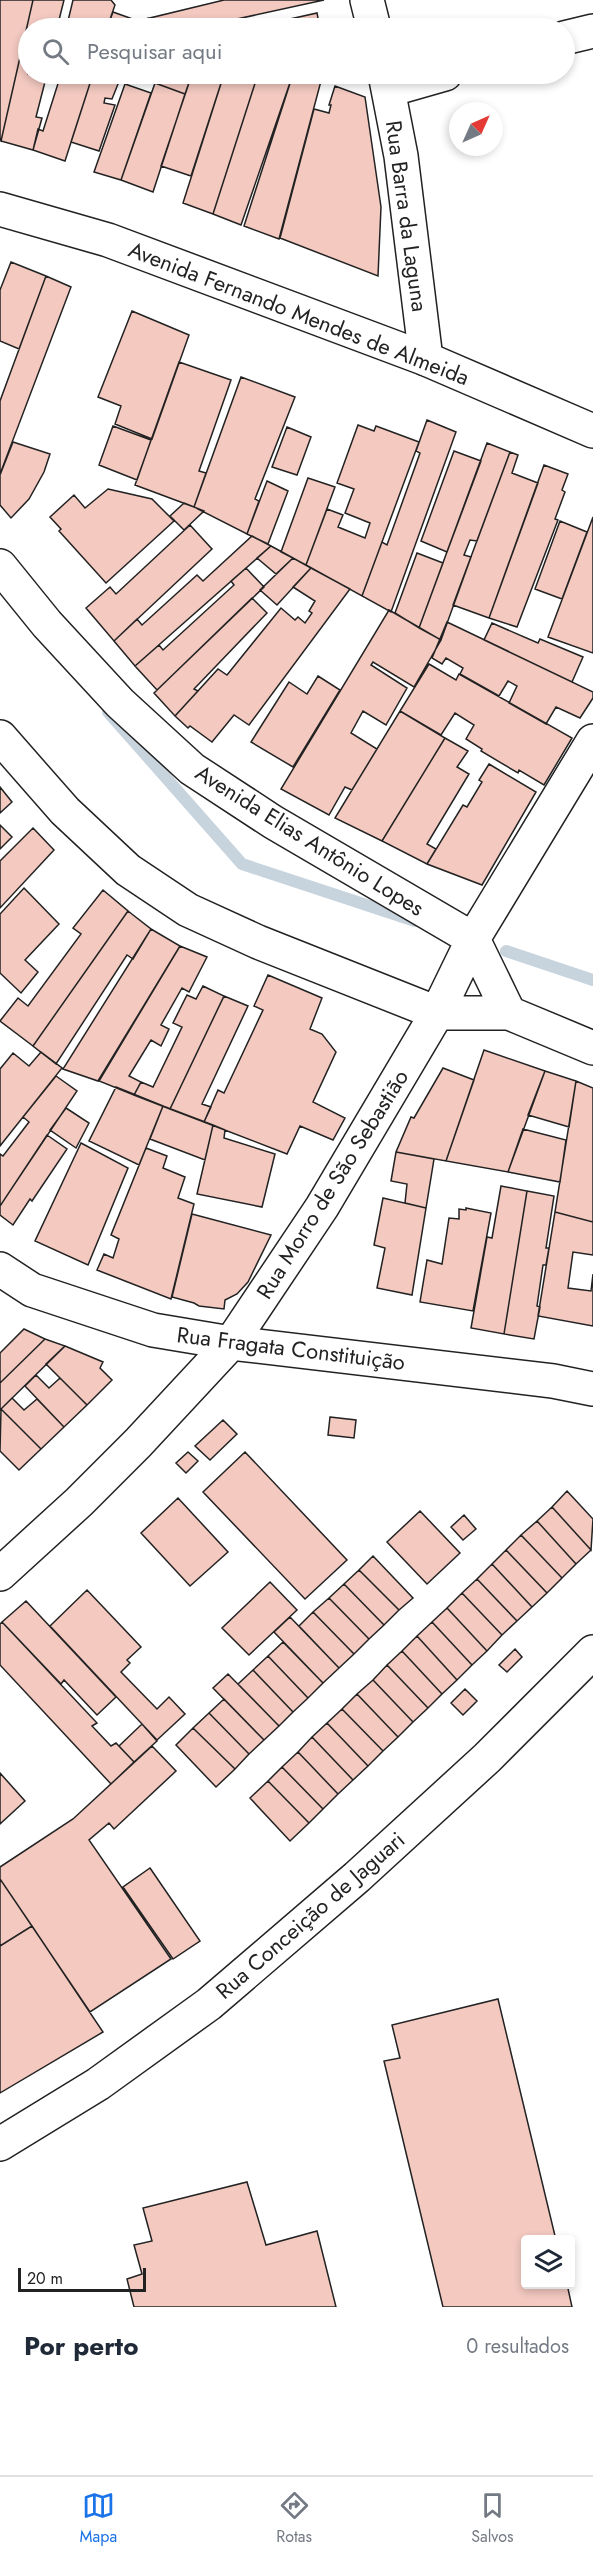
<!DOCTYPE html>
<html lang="pt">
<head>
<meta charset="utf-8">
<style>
	body { margin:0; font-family:Jost,sans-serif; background:#f6f6f7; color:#1f2937 }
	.controls { position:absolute; right:18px; bottom:18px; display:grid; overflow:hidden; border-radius:6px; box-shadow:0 3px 9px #0003 }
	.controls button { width:54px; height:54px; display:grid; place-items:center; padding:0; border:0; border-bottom:2px solid #e0e1e3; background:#fff; color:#1f2937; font:30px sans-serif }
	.compass { position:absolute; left:449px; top:102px; width:54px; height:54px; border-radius:50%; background:#fff; box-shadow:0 3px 9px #0003; rotate:45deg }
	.scale { position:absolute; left:18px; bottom:15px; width:128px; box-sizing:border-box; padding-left:6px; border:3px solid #222; border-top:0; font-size:16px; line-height:21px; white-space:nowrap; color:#222; -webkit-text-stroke:4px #fff; paint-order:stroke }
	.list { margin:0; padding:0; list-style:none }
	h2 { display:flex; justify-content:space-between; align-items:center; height:78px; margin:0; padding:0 24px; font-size:26px }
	h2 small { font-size:20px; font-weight:400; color:#747a83 }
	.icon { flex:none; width:33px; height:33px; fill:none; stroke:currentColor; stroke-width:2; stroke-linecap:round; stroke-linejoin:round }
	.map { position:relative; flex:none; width:593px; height:2307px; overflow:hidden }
	.search { position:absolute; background:#fff; box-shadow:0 3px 9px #0003; left:18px; right:18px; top:18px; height:66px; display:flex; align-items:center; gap:15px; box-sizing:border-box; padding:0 21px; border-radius:33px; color:#747a83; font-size:22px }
	.sheet { height:168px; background:#fff }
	nav { display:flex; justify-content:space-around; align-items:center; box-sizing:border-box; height:84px; border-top:2px solid #e0e1e3; background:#fff; font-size:16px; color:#747a83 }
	nav a { display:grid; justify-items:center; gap:3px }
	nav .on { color:#1a73e8 }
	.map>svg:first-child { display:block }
</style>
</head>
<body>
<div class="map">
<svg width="593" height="2307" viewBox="0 0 593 2307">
	<rect width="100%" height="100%" fill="#fff"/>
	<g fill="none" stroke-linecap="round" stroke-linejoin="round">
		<path stroke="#c7d3dd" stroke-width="12" d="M108,712L242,864L415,921
			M506,951L593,980"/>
	</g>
	<path fill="#f3c9c0" stroke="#222" stroke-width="1.5" d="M0,0H33L1,141L0,140Z
		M33,0H64L57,28H28V74H47L36,117L42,118L33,150L1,141Z
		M73,0H111L115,5L107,28H71L67,25Z
		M224,0H324L196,28H178L150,18Z
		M113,12L141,22L139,28H107Z
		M317,13L320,28H249Z
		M148,18L174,27V28H144Z
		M61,74H93L65,161L33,150L38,129L43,131Z
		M93,74H122L112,99L105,98L104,103L115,105L99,151L71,142Z
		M142,74H158L155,83L140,79Z
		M158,74H192L185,94L155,83Z
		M192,74H224L191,176L161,166Z
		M224,74H258L213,214L183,203Z
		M258,74H293L241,225L213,214Z
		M293,74H300L321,81L279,239L244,226Z
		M155,83L185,94L153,192L121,180Z
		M125,84L151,93L121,180L94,172Z
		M335,86L365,97L381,207L378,276L280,238L314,109L329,113L331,105H329Z
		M11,262L46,276L19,349L0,341V290Z
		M46,276L71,287L0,474V401Z
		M132,311L189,335L152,439L115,424L121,406L98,397Z
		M179,362L231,380L199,471L206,473L194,507L135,485Z
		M241,377L295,397L255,499L259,501L247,534L194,507Z
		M427,420L456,432L391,612L362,596L382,542L387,545L420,453L416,451Z
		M358,425L374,431L376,426L419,442L362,596L306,565L327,509L343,515L338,527L365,538L370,523L345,513L354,489L337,483Z
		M113,426L151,440L137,480L99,465Z
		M287,427L311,437L297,475L272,467Z
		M13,442L50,454L44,472L29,499L11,518L0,505V475Z
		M487,443L510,452L477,541L470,540L464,555L471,557L441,640L419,628Z
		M454,451L481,461L447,552L421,541Z
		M510,452L518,455L512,473L538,483L489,618L453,605Z
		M544,465L568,474L562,490L565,492L555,519L558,520L517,627L489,618Z
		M308,478L335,487L306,565L281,552Z
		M267,481L288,491L268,544L247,534Z
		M108,489L152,499L174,521L106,583L59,531L61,529L50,517L74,495L85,508Z
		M184,503L204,511L184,530L170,516Z
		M593,517V653L548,637Z
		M560,521L587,532L562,599L535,589Z
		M190,525L212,549L114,641L86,608L110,587L116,594Z
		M252,536L271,546L135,666L114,641L137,619L142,625L197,575L203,581Z
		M271,546L293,558L276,574L257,558Z
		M417,553L443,563L419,628L395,613Z
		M293,558L311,568L277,605L260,590Z
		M246,568L264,587L157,690L135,666L159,645L163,650L234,585L231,581Z
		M311,568L350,589L249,725L234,715L212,742L190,726L188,728L175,716L218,669L227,675L281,608L295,620L298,617L305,623L312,613L309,611L315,601L293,587Z
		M252,598L267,613L194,689L198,691L175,716L154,693Z
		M389,610L441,640L414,687L373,662L371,665L407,688L386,725L363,711L351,733L377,749L352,790L345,787L329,815L281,789Z
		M447,622L593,692V698L580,718L556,707L546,724L509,703L517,686L508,681L499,696L460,674L463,668L446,658L442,664L432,658Z
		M492,623L538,643L540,639L583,657L572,682L484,640Z
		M429,664L456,680L459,674L572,738L544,785L519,770L518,773L481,751L482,749L466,739L474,725L455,713L441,735L400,711Z
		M318,676L340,690L293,767L251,742L289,682L307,694Z
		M400,711L445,738L382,841L335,818Z
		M445,738L468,751L457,767L469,774L427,844L436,849L427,864L382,841Z
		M489,764L536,792L482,885L427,864L463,805L467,807L482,782L479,780Z
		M0,787L12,802L0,813Z
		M0,825L12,837L0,849Z
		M33,828L54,850L0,908V861Z
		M24,888L59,924L25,960L38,972L21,993L0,973V914Z
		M103,890L128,911L33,1046L0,1021L18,998L28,1006L81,934L73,928Z
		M128,911L151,929L133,959L127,955L56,1064L33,1046Z
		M151,929L180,946L98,1081L63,1069Z
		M180,946L207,957L189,992L182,988L161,1025L169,1029L161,1046L151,1040L129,1076L141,1082L134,1095L99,1081Z
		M268,975L322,998L310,1029L322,1034L336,1052L313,1102L345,1118L333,1140L300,1126L287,1154L204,1122L218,1090L224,1093L263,1010L254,1006Z
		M203,986L224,996L170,1109L134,1095L141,1082L153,1087L182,1027L173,1023L187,995L196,999Z
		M224,996L248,1006L202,1104L211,1107L204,1122L170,1109Z
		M484,1050L545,1071L508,1172L446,1161Z
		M41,1052L62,1068L0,1146V1069L13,1053L29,1066Z
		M443,1068L474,1080L446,1161L396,1152L411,1117L414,1118Z
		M545,1071L576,1081L569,1127L528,1115Z
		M56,1076L77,1091L0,1206V1154L3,1156L29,1122L23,1117Z
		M576,1081L593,1088V1222L555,1212Z
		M116,1087L163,1106L139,1165L89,1141Z
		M163,1106L213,1125L205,1160L150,1139Z
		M66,1108L89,1123L76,1148L50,1130Z
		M213,1125L225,1130L224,1138L275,1154L262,1207L197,1194Z
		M523,1129L566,1140L560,1182L508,1172Z
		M47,1135L67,1149L32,1201L30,1199L13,1225L0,1215V1206Z
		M81,1143L128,1168L88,1265L35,1241Z
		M146,1148L167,1156L163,1168L185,1177L178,1198L194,1204L171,1299L97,1270L104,1254L113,1258L119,1239L111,1235Z
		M396,1152L434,1159L426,1208L405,1203L407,1184L391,1181Z
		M501,1186L527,1191L504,1334L471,1328L487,1237L492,1238Z
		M527,1191L554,1196L546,1248H549L546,1265H543L537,1306L540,1307L534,1339L504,1334Z
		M383,1198L426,1208L412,1295L377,1288L385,1248L374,1245Z
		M466,1208L491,1213L473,1311L420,1302L427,1260L442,1264L449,1218L459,1219V1209L466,1210Z
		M555,1212L593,1222V1255L573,1252L568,1288L591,1291L593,1274V1326L538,1316Z
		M192,1214L271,1235L248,1282L237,1294L225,1300L224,1309L199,1306L194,1303L172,1297Z
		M24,1329L45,1339L0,1383V1353Z
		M45,1339L65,1346L0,1410V1383Z
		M65,1346L103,1362L100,1368L112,1380L87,1405L46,1364Z
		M36,1375L49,1388L60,1378L87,1405L64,1427L25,1386Z
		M12,1398L24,1410L37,1399L64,1427L41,1449L1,1409Z
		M1,1409L41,1449L19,1470L0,1451Z
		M330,1417L356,1420L354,1438L328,1435Z
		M223,1420L237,1434L210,1460L195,1446Z
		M188,1452L198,1461L186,1473L176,1463Z
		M245,1452L347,1560L305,1599L203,1492Z
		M567,1491L593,1519L591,1550L552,1507Z
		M178,1498L228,1552L190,1586L141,1533Z
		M552,1507L591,1550L576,1564L537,1521Z
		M420,1511L460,1553L427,1584L387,1542Z
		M464,1515L476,1529L463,1540L451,1527Z
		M537,1521L576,1564L562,1578L521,1535Z
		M521,1535L562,1578L547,1593L506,1550Z
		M506,1550L547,1593L532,1607L492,1564Z
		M373,1556L413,1598L399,1610L359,1570Z
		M492,1564L532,1607L517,1621L477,1579Z
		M359,1570L399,1610L384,1625L344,1584Z
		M477,1579L517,1621L502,1635L462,1593Z
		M270,1582L297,1610L249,1655L222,1628Z
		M344,1584L384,1625L369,1639L329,1598Z
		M87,1590L141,1647L127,1660L130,1663L121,1672L157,1709L169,1697L185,1714L157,1740L50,1626Z
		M462,1593L502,1635L487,1651L447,1608Z
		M329,1598L369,1639L354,1654L313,1612Z
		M26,1601L116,1697L97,1715L64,1680L61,1684L2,1622Z
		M447,1608L487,1651L472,1665L432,1622Z
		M313,1612L354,1654L339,1668L299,1626Z
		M290,1617L339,1668L323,1683L274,1632Z
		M2,1622L97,1723L92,1726L111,1746L116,1743L134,1762L111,1784L0,1665V1624Z
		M432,1622L472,1665L457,1680L417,1636Z
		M417,1636L457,1680L442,1694L402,1651Z
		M283,1642L323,1683L308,1698L268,1656Z
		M515,1649L522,1657L507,1672L499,1665Z
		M402,1651L442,1694L428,1708L387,1665Z
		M268,1656L308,1698L293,1712L253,1670Z
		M387,1665L428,1708L413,1722L373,1680Z
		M253,1670L293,1712L279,1726L238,1684Z
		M228,1674L279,1726L264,1740L213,1688Z
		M373,1680L413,1722L398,1737L357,1694Z
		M465,1689L477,1701L463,1715L451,1703Z
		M357,1694L398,1737L383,1751L342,1709Z
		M224,1699L264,1740L249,1754L209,1713Z
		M342,1709L383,1751L368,1766L327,1723Z
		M209,1713L249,1754L235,1769L193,1728Z
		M327,1723L368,1766L353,1780L312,1737Z
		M142,1724L157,1741L134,1762L119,1746Z
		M193,1728L235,1769L216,1787L176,1745Z
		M312,1737L353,1780L338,1794L298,1752Z
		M152,1746L176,1771L114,1829L109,1823L89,1840L171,1959L90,2012L0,1879V1867L73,1819Z
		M298,1752L338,1794L323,1809L282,1767Z
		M282,1767L323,1809L309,1823L268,1781Z
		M0,1773L25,1801L0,1824Z
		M268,1781L309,1823L290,1841L250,1798Z
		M150,1868L200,1941L173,1959L123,1887Z
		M0,1879L32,1926L0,1946Z
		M32,1926L103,2032L0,2093V1946Z
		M498,1999L556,2240H526V2284H567L572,2307H443L384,2061L400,2058L392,2025Z
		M247,2182L266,2245L317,2231L336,2307H134L127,2279L142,2274L134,2245L152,2241L143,2208Z"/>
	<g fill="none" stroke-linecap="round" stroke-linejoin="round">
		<defs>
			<path id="street" d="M367,0L374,28
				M564,38L593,31
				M385,74L401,156L426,359
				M389,90L445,74
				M0,566L47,624L120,703L192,769L273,822L473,939L509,1013
				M0,737L65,811L128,870L188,910L258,942L437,1013H509L593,1048
				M0,1269L32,1290L153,1330L231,1343L553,1381L593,1389
				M0,1574L79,1502L138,1443L231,1343L322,1207L437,1013L473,939L593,741
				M0,2144L98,2084L209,2004L357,1877L487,1758L593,1652"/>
			<path id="secondary" d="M0,209L108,240L426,359L593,431"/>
		</defs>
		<use href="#street" stroke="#222" stroke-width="36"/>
		<use href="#secondary" stroke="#222" stroke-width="36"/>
		<use href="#street" stroke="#fff" stroke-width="33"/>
		<use href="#secondary" stroke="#fff" stroke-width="33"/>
	</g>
	<g text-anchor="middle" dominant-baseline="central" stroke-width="4.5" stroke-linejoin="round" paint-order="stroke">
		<g font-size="22" fill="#222" stroke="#fff">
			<text transform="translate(407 216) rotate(82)">Rua Barra da Laguna</text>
			<text transform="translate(299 313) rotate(21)">Avenida Fernando Mendes de Almeida</text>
			<text transform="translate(310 840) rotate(32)">Avenida Elias Antônio Lopes</text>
			<text transform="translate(332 1184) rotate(-58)">Rua Morro de São Sebastião</text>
			<text transform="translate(291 1348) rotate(7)">Rua Fragata Constituição</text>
			<text transform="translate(310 1915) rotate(-41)">Rua Conceição de Jaguari</text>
		</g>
	</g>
</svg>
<div class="controls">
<button><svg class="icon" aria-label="layers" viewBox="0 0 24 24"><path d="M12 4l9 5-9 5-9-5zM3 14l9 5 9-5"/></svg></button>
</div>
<svg class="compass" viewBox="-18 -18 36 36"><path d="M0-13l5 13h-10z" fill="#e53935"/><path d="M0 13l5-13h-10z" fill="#747a83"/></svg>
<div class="scale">20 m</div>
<div class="search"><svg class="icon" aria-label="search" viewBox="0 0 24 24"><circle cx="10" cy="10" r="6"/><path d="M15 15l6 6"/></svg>Pesquisar aqui</div>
</div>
<section class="sheet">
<h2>Por perto<small>0 resultados</small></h2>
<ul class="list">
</ul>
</section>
<nav>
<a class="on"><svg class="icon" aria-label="map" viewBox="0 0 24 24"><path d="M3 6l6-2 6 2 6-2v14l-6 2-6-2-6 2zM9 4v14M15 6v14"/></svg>Mapa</a>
<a><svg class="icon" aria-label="directions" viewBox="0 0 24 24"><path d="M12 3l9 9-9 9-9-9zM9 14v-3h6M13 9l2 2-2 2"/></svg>Rotas</a>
<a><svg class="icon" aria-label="saved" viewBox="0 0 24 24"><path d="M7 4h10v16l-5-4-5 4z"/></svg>Salvos</a>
</nav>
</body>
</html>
